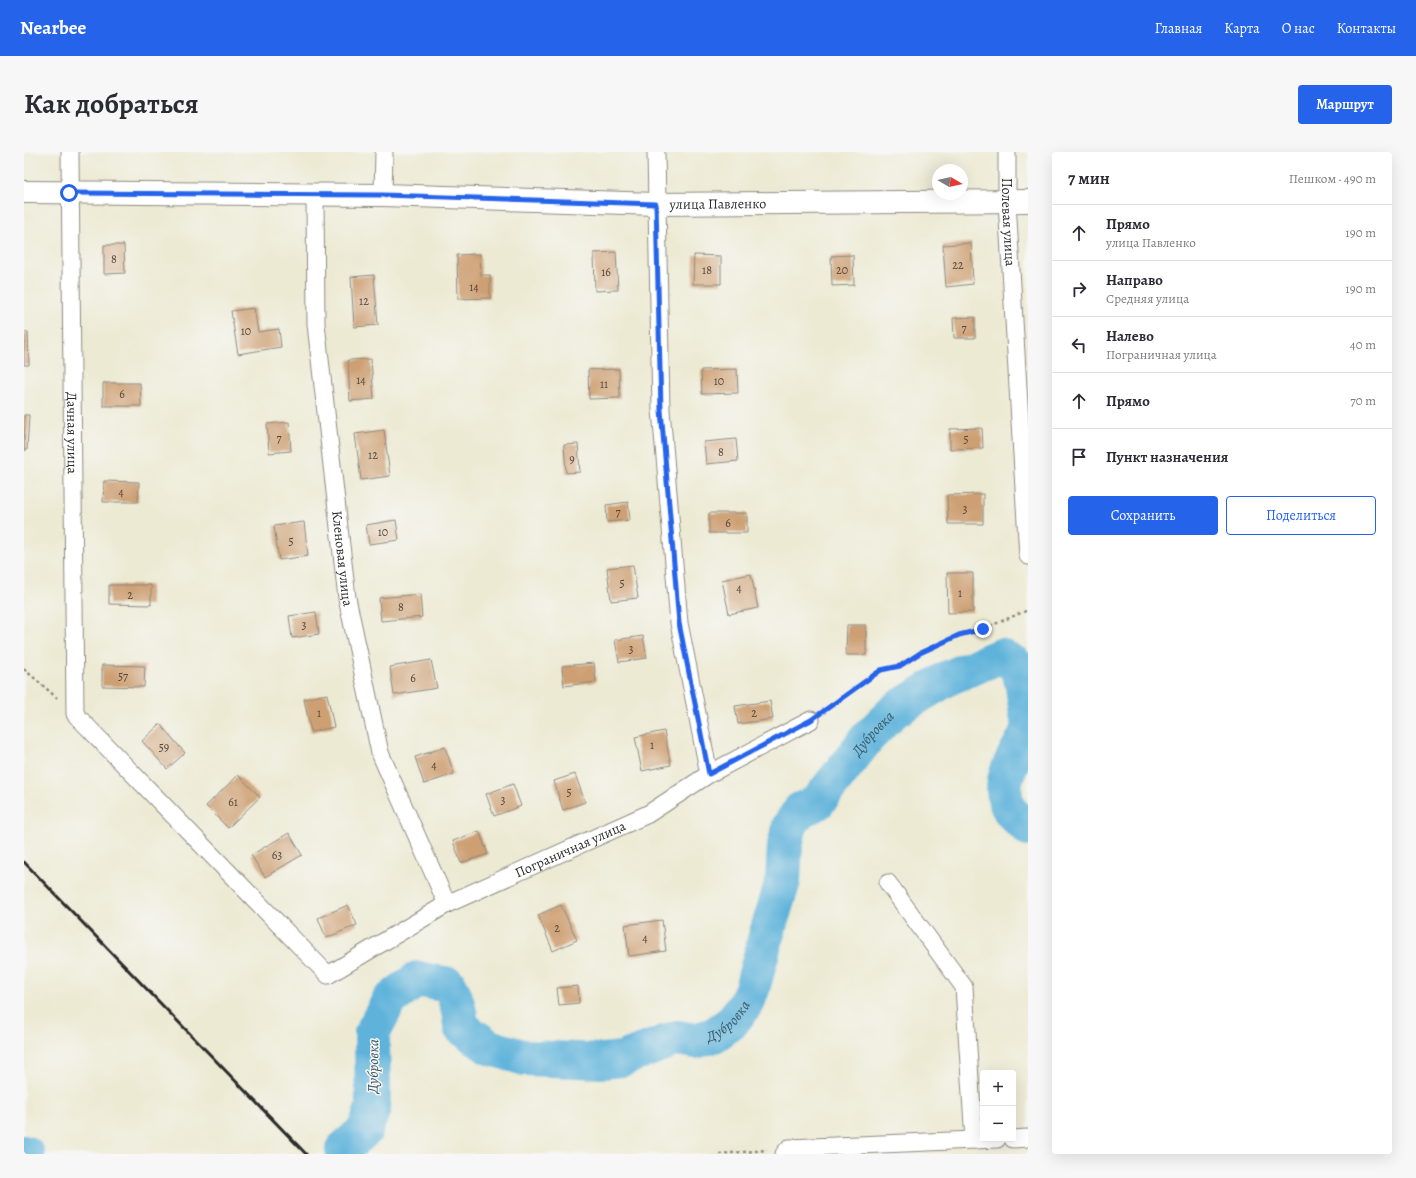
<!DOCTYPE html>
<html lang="ru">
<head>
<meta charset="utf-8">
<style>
	body { margin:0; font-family:Alegreya,serif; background:#f7f7f7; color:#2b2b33 }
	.controls { position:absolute; right:12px; bottom:12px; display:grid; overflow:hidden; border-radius:4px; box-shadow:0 4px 16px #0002 }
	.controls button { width:36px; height:36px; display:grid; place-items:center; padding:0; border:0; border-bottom:1px solid #e1e1e2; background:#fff; color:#2b2b33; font:20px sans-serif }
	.compass { position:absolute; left:908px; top:12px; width:36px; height:36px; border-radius:50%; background:#fff; box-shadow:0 4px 16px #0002; rotate:99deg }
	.stop { position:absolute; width:12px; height:12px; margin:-9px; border:3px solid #2563eb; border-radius:50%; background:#fff }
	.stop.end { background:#2563eb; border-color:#fff; box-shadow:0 1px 4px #0008 }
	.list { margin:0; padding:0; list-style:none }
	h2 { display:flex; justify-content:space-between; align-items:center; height:52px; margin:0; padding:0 16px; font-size:17px }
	h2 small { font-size:13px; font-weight:400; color:#7c7c81 }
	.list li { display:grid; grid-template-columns:26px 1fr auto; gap:12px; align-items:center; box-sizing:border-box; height:56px; padding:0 16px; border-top:1px solid #e1e1e2 }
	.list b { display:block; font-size:15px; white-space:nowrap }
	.list p { margin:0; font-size:13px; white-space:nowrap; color:#7c7c81 }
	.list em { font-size:13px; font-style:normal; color:#7c7c81 }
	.actions { display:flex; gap:8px; padding:12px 16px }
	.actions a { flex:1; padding:9px 0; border:1px solid #2563eb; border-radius:4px; text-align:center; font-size:14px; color:#2563eb }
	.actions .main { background:#2563eb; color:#fff }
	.icon { flex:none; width:22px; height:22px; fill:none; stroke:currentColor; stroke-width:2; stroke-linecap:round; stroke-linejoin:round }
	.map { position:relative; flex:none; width:1004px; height:1002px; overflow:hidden; border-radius:4px }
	header { display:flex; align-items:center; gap:24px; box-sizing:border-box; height:56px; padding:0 20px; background:#2563eb; color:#fff }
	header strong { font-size:19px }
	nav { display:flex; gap:22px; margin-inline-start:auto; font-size:14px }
	.intro { display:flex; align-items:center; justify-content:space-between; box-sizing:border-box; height:96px; padding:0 24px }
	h1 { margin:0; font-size:28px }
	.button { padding:10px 18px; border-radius:4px; background:#2563eb; color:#fff; font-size:14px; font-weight:700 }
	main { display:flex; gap:24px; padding:0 24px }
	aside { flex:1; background:#fff; border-radius:4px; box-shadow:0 4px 16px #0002 }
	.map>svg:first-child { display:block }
</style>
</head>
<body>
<header>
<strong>Nearbee</strong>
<nav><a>Главная</a><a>Карта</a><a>О нас</a><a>Контакты</a></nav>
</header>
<div class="intro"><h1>Как добраться</h1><a class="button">Маршрут</a></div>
<main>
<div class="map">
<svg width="1004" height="1002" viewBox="0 0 1004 1002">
	<rect width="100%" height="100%" fill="#f6f6f2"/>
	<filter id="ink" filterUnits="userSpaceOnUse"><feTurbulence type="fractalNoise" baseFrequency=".025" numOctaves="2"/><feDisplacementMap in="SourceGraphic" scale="8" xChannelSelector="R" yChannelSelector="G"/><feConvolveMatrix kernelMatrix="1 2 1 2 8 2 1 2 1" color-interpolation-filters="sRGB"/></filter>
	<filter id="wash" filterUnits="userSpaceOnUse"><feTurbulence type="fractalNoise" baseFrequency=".012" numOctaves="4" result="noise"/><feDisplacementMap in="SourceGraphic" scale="16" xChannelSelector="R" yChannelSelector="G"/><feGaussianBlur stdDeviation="0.9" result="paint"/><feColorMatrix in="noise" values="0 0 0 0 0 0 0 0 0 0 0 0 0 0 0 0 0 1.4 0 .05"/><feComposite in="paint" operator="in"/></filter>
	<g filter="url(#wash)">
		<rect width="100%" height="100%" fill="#edead4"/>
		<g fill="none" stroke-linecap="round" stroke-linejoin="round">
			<g stroke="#5fb3db" stroke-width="36">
				<path d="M1004,581C991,603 970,632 986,658C990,665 999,670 1004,676"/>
				<path id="s1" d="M319,997L341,978L349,956L348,881L365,849L393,827L425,833C433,846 436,860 437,875L465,895L501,906L578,909L598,907L653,886L671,889L690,883L707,871L720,854L728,837L742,784L759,729L761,693L766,673L776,658L793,651L844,585L871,558L924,526L976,504L991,512L998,528L1004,568"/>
				<path d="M0,1001L3,1002"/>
			</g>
		</g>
		<g id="blocks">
			<path fill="#cd9f72" d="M947,91L949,132L922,135L919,93Z
				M80,93H100L101,121L80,122Z
				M592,100L594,138L571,139L570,101Z
				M456,102L457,123H466V146L434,147L433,103Z
				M670,103L697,104V132H669Z
				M829,103L830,133L808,134L807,104Z
				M350,123L354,173L330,175L327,125Z
				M230,156L234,180L255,177L257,195L214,202L207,159Z
				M951,165V186H930L929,166Z
				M0,180H4L5,213H0Z
				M347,207L350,247L326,249L324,208Z
				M595,217L596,246L565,247L564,218Z
				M713,217L714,241L678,242L677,218Z
				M79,231H116L117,254H79Z
				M0,263H5L3,298H0Z
				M265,270L267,299L245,301L243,272Z
				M958,276L959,296L926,297V277Z
				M360,278L366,324L337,328L331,282Z
				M712,287L714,309L682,312L680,290Z
				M554,292L556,320L542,321L540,293Z
				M80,329L115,330L114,350H79Z
				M959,342V372H924L923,343Z
				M604,350L606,368L583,370L582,353Z
				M685,361H723V381H685Z
				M372,368L375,388L345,392L342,373Z
				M280,370L284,404L255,408L250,374Z
				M609,413L614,446L587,449L583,416Z
				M923,421H949V460L924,461Z
				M727,422L734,456L705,462L698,428Z
				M85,433H127V453L85,452Z
				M396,442L398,465L357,469L355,446Z
				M292,460L295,482L268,486L265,464Z
				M823,473H842V503H822Z
				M619,484L623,506L595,510L591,488Z
				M407,508L413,536L370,543L366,515Z
				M570,511L572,530L540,534L538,514Z
				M78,513L121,514L120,535L78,534Z
				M303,542L310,575L287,580L280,547Z
				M746,549L749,567L714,572L711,554Z
				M136,572L161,601L143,617L118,589Z
				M640,579L647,613L618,619L611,585Z
				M421,595L430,622L400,632L391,605Z
				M551,622L561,650L539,658L530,629Z
				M214,623L236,645L204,676L182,654Z
				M489,632L497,654L470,664L462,642Z
				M455,679L464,702L437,711L429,689Z
				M265,681L278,703L241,725L227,703Z
				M324,753L333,773L302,786L294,766Z
				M537,753L553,788L529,799L514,763Z
				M638,768L642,799L605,804L601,773Z
				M554,834L555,851L535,853L533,836Z"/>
		</g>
	</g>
	<g filter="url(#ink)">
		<use href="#blocks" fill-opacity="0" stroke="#8c8a80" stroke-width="1"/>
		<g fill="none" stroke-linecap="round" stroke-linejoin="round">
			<defs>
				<g id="street">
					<path id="s2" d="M46,0L51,562L304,823L423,752L624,662L685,622L787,568"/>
					<path d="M632,0L637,258L655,471L685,622"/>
					<path id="s3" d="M983,0V50L1004,404"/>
					<path d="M359,43L360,0"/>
					<path id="s4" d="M291,44L292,172L323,446L356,601L423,752"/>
					<path d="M864,731L940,835L950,988"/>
					<path d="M989,987L1004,986"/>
					<path d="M760,1002L765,996L973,987"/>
				</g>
				<g id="secondary">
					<path id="s5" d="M0,40L359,43L632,52L1004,49"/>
				</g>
			</defs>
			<use href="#street" stroke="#8c8a80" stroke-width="19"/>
			<use href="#secondary" stroke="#8c8a80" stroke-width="24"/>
			<path stroke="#8c8a80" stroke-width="2.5" stroke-dasharray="3 3" stroke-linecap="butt" d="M0,517L33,546
				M802,557L857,518L876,514L896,501L935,483L959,477L1004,458
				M695,1002L743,998"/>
			<use href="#street" stroke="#fff" stroke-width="17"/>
			<use href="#secondary" stroke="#fff" stroke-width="22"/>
			<path stroke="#2b2b2b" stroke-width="3" d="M0,710L282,1002"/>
		</g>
	</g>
	<g fill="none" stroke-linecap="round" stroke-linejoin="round" filter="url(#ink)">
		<path stroke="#2563eb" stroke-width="5" d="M45,41L359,43L632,52L637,258L655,471L685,622L787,568L857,518L876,514L896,501L935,483L959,477"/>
	</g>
	<g text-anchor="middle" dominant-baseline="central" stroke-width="3" stroke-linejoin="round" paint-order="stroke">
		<g font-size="12" fill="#54483d">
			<text x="90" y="107">8</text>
			<text x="934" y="113">22</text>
			<text x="683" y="118">18</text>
			<text x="818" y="118">20</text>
			<text x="582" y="120">16</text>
			<text x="450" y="135">14</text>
			<text x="340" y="149">12</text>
			<text x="940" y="176">7</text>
			<text x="222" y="179">10</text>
			<text x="337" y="228">14</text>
			<text x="695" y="229">10</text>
			<text x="580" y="232">11</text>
			<text x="98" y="242">6</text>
			<text x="255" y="286">7</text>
			<text x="942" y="287">5</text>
			<text x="697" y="300">8</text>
			<text x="349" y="303">12</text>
			<text x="548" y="307">9</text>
			<text x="97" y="340">4</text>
			<text x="941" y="357">3</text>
			<text x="594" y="360">7</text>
			<text x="704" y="371">6</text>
			<text x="359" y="380">10</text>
			<text x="267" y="389">5</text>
			<text x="598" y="431">5</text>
			<text x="715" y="436">4</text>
			<text x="936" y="441">1</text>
			<text x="106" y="443">2</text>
			<text x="377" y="455">8</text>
			<text x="280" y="473">3</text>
			<text x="607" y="497">3</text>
			<text x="99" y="524">57</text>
			<text x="389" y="526">6</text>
			<text x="295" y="561">1</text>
			<text x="730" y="561">2</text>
			<text x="628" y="593">1</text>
			<text x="140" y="595">59</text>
			<text x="410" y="613">4</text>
			<text x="545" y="640">5</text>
			<text x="479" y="648">3</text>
			<text x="209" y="650">61</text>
			<text x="253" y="703">63</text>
			<text x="533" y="776">2</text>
			<text x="621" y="786">4</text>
		</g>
		<g font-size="14" fill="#2b2b2b" stroke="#f6f6f2">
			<text stroke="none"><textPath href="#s5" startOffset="694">улица Павленко</textPath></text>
			<text stroke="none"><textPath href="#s3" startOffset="70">Полевая улица</textPath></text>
			<text stroke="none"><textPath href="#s2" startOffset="281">Дачная улица</textPath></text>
			<text stroke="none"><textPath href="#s4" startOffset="364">Кленовая улица</textPath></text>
			<text stroke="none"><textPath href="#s2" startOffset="1199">Пограничная улица</textPath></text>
		</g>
		<g font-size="15" font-style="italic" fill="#3d5b69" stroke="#f6f6f2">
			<text stroke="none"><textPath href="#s1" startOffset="898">Дубровка</textPath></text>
			<text stroke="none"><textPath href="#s1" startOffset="562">Дубровка</textPath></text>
			<text transform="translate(349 914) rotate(-89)">Дубровка</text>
		</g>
	</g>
</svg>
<div class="controls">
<button>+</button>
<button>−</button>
</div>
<svg class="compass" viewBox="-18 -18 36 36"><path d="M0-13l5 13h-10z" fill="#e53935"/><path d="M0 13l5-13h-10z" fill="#7c7c81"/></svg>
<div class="stop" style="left:45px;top:41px"></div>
<div class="stop end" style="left:959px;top:477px"></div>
</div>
<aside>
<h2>7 мин<small>Пешком · 490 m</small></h2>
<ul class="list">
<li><svg class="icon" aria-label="ahead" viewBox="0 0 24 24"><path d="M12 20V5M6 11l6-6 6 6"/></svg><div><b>Прямо</b><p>улица Павленко</p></div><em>190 m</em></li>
<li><svg class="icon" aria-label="right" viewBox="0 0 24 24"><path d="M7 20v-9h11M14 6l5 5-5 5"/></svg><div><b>Направо</b><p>Средняя улица</p></div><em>190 m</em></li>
<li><svg class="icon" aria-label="left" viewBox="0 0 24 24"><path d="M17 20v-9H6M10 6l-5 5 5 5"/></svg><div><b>Налево</b><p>Пограничная улица</p></div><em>40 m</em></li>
<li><svg class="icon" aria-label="ahead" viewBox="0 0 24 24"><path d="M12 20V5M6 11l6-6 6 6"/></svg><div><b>Прямо</b></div><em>70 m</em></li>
<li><svg class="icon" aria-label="arrive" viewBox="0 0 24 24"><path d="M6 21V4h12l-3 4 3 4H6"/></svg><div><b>Пункт назначения</b></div></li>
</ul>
<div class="actions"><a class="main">Сохранить</a><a>Поделиться</a></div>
</aside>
</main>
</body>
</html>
